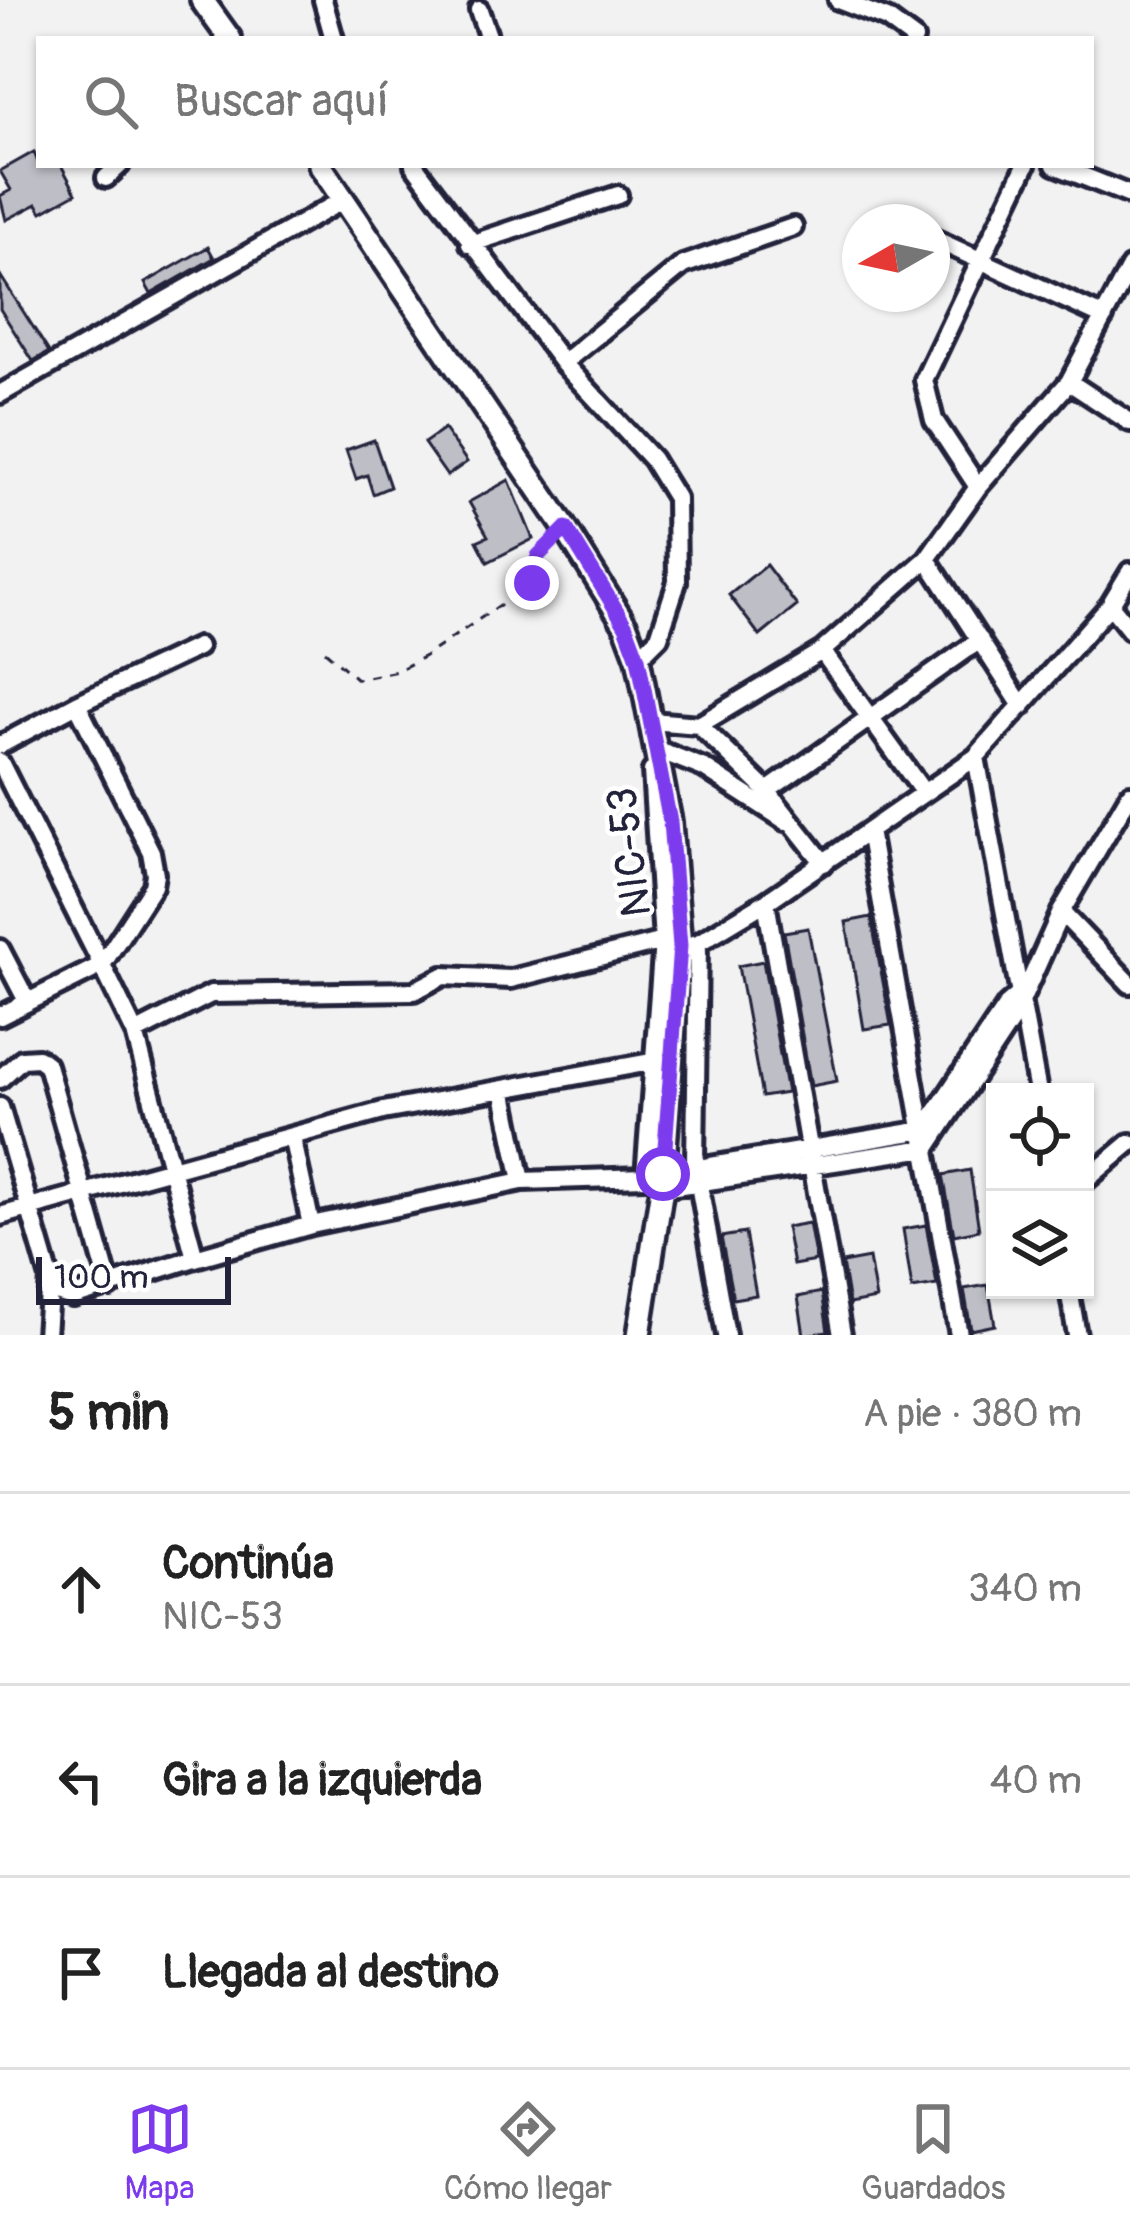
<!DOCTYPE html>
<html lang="es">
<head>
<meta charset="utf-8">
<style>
	body { margin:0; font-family:Pangolin,sans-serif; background:#f6f6f6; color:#222 }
	.controls { position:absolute; right:36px; bottom:36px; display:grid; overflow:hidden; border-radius:0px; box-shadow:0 3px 9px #0004 }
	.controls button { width:108px; height:108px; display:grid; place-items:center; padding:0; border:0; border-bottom:3px solid #e0e0e0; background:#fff; color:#222; font:60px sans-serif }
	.compass { position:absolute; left:842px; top:204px; width:108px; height:108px; border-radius:50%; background:#fff; box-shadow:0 3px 9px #0004; rotate:261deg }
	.scale { position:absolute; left:36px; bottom:30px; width:195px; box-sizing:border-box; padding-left:12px; border:6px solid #22223b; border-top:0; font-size:33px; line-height:42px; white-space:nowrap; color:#22223b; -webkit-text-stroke:9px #fff; paint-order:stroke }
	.stop { position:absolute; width:36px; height:36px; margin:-27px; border:9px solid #7c3aed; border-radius:50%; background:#fff }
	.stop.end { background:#7c3aed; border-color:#fff; box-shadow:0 3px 12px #0008 }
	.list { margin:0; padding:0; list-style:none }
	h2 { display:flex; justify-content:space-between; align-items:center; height:156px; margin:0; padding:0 48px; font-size:51px }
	h2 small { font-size:39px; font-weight:400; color:#767676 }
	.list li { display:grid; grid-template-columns:78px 1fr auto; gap:36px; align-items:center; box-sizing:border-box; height:192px; padding:0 48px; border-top:3px solid #e0e0e0 }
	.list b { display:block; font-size:45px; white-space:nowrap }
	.list p { margin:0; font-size:39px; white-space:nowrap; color:#767676 }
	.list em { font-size:39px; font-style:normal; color:#767676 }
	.icon { flex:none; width:66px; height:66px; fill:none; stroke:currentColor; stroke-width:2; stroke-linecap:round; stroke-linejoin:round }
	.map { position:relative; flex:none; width:1130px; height:1335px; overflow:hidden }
	.search { position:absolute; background:#fff; box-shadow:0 3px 9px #0004; left:36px; right:36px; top:36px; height:132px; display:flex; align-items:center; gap:30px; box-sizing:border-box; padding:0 42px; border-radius:0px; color:#767676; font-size:45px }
	.sheet { height:732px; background:#fff }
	nav { display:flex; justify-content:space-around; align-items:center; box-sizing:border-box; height:168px; border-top:3px solid #e0e0e0; background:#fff; font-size:33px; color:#767676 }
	nav a { display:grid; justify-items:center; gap:6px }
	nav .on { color:#7c3aed }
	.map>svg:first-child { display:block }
</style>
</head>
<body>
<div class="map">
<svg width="1130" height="1335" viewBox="0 0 1130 1335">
	<rect width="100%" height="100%" fill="#f2f2f3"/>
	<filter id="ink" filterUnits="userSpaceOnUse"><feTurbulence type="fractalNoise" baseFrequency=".00833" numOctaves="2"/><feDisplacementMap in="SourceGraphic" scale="24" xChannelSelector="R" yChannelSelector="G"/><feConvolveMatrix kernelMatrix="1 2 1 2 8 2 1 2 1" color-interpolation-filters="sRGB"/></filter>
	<g filter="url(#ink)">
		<path fill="#bebec6" stroke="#22223b" stroke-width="3" d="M34,152L39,165H61L76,193L42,212L37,204L6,220L0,196L11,190L0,171Z
			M208,247L214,258L151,294L145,283Z
			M0,275L49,352L33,361L0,309Z
			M444,429L467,462L447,476L424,443Z
			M374,440L390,487L373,494L367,475L356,479L346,450Z
			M509,480L533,539L488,562L477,541L488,536L469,502Z
			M766,565L797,606L760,636L729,595Z
			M871,917L891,1025L864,1029L846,922Z
			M808,928L837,1081L811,1086L784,932Z
			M763,961L787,1093L762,1097L738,966Z
			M970,1170L979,1230L954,1235L943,1175Z
			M809,1223L816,1261L793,1265L786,1227Z
			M926,1225L937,1285L912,1289L903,1229Z
			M745,1233L756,1295L733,1299L721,1237Z
			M869,1258L876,1299L849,1304L842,1263Z
			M988,1285L995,1325L971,1330L964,1289Z
			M822,1292L828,1332L804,1335L798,1297Z"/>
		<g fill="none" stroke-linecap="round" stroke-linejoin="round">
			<defs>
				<path id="minor" d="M323,0L334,39
					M838,0L887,19L914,39
					M479,10L489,39
					M414,165L563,363L652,459L676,498L677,582L659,637L638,658
					M1055,165L1130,195
					M106,178L120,165
					M932,238L1104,317
					M470,244L618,195
					M563,363L683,265L793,227
					M1069,382L1130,422
					M0,394L343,200
					M978,487L934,420L924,380L1026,165
					M927,559L1022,706
					M1110,605L1130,630
					M822,651L924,793
					M77,704L198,647
					M699,725L767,791L824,863
					M651,734V721L699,725L822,651L927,559L978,487L1069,382L1130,267
					M0,745L77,704L151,852L155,874L153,886L102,965L0,762
					M656,749L704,768L786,821
					M976,757L1038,1092
					M652,771L663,941L645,1177L924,1130L1007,1005L1023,991
					M767,791L980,640
					M869,831L959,1335
					M766,902L842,1335
					M1061,912L1130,984
					M698,943L695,1162L726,1335
					M680,947L698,943L766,902L976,757L1110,605L1130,572
					M0,949L27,1001
					M0,1016L102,965L135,1033L195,1258L311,1225L522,1181L645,1177
					M135,1033L211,994L414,991L443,976L511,979L663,941
					M0,1079L22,1059L38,1058L47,1065L110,1287
					M503,1089L522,1181
					M0,1107L50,1278L60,1293L73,1297L195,1258
					M292,1136L311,1225
					M1085,1181L1130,1143
					M662,1188L927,1148L1016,1013L1061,912L1130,794
					M0,1216L383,1111L656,1061
					M1069,1290L1077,1335
					M46,1335L50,1278"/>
				<path id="major" d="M202,0L230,39
					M320,165L565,528L626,626L638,658L670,822L680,947L662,1188L639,1335"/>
			</defs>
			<use href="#minor" stroke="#22223b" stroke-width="26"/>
			<use href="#major" stroke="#22223b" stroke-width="30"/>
			<path stroke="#22223b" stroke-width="3" stroke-dasharray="9 9" stroke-linecap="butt" d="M325,651L357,679L397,671L427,655L532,583L538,556L549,540"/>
			<use href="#minor" stroke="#fff" stroke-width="16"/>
			<use href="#major" stroke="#fff" stroke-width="21"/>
		</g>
	</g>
	<g fill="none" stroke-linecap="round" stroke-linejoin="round" filter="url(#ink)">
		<path stroke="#7c3aed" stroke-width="15" d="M532,583L538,556L566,528L626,626L638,658L670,822L680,946L663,1174"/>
	</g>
	<g text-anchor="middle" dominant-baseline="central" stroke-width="9" stroke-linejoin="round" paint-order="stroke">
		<g font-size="42" fill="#22223b" stroke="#fff">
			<text transform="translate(630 852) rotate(-97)">NIC-53</text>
		</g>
	</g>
</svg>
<div class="controls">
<button><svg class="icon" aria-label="locate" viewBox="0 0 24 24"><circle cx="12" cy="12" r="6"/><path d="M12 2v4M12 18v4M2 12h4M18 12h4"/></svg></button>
<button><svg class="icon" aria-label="layers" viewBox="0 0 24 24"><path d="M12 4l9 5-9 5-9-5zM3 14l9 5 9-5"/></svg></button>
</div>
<svg class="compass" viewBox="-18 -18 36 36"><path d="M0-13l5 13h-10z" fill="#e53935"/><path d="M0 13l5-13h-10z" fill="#767676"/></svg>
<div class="scale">100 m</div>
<div class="stop" style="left:663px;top:1174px"></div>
<div class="stop end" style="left:532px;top:583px"></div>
<div class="search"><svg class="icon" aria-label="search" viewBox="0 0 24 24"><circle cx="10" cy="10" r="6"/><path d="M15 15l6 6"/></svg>Buscar aquí</div>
</div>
<section class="sheet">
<h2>5 min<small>A pie · 380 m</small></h2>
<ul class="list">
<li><svg class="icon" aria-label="ahead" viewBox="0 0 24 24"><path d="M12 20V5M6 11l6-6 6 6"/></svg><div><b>Continúa</b><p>NIC-53</p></div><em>340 m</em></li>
<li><svg class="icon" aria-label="left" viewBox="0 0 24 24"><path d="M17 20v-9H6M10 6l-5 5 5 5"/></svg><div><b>Gira a la izquierda</b></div><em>40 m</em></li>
<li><svg class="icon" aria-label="arrive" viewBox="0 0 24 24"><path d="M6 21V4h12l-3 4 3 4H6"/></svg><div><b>Llegada al destino</b></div></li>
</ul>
</section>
<nav>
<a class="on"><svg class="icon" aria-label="map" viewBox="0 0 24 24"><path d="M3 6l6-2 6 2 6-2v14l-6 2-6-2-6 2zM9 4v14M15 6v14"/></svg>Mapa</a>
<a><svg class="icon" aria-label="directions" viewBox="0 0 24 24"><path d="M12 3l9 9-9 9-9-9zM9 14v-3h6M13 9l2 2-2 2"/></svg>Cómo llegar</a>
<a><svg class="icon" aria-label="saved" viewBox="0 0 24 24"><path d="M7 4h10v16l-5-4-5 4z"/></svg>Guardados</a>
</nav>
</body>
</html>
